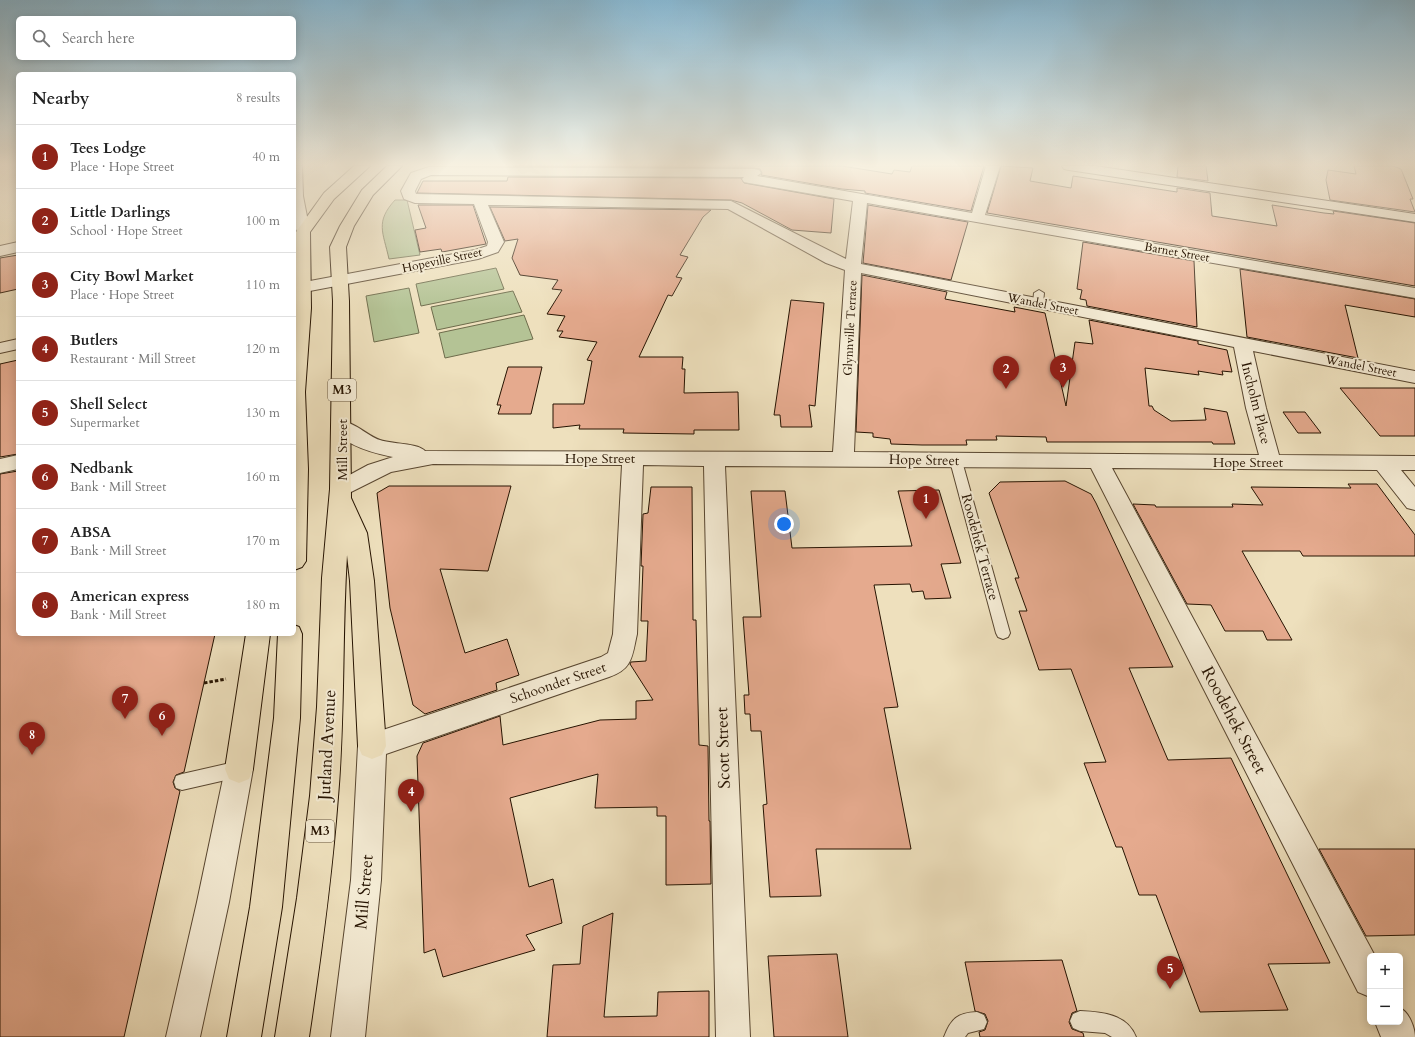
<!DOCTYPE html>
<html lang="en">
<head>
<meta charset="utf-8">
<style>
	body { margin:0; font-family:Cardo,serif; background:#f2f2f2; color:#222 }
	.controls { position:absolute; right:12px; bottom:12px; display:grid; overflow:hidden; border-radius:6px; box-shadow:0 2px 10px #0003 }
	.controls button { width:36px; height:36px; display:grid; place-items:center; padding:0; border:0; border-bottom:1px solid #e0e0e0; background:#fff; color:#222; font:20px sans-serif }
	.you { position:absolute; left:784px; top:524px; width:14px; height:14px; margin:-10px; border:3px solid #fff; border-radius:50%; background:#1a73e8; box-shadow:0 0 0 6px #1a73e833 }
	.badge { display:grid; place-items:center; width:26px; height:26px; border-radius:50%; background:#8f2418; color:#fff; font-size:13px; font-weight:700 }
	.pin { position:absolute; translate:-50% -33px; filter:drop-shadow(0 1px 2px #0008) }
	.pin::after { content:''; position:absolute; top:21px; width:14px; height:12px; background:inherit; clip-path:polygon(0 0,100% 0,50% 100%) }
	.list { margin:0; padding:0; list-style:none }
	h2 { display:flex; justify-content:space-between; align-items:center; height:52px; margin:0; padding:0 16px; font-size:17px }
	h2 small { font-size:13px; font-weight:400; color:#767676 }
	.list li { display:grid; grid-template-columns:26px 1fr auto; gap:12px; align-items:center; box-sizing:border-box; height:64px; padding:0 16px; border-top:1px solid #e0e0e0 }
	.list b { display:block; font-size:15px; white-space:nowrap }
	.list p { margin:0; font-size:13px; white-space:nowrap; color:#767676 }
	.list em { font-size:13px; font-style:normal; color:#767676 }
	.icon { flex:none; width:22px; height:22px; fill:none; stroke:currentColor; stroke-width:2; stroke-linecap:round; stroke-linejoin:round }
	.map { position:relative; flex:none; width:1415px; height:1037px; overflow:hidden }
	.search { position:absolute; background:#fff; box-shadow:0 2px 10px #0003; left:16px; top:16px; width:280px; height:44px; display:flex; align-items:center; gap:10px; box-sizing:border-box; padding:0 14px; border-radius:6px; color:#767676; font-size:15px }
	.panel { position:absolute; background:#fff; box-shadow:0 2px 10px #0003; left:16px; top:72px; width:280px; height:564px; border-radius:6px }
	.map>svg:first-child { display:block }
</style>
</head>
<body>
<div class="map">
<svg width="1415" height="1037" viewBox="0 0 1415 1037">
	<rect width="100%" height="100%" fill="#eee0bd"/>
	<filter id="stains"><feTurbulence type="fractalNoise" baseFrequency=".005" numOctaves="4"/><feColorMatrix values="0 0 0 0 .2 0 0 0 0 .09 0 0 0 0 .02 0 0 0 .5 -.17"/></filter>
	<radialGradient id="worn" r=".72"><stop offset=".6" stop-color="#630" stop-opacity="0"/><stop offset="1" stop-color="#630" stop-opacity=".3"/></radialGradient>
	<path fill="#b4c395" stroke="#6d6b4b" d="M395,200H407L420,255L389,259C383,232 375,222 395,200Z
		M496,268L504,289L421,306L416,284Z
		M409,288L419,333L374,342L366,296Z
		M513,291L522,312L437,330L431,307Z
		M524,315L533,339L445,358L439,333Z"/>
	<path fill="#e5aa8e" stroke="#261301" d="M513,166H842L892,174L894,170L910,172L912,166H984L971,211L865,193V191L842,189L761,175L762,173L760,169L754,168Z
		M1001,166L1033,168L1030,181L1071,188L1073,176L1177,192V188L1210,193L1212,216L1277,226L1272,205L1324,213L1334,214L1333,211L1415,223V286L987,213Z
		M1178,166H1206L1208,181L1177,177Z
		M1354,166H1393L1401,169L1413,199H1410L1415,212L1330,200L1326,180L1328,170L1356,174Z
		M508,177L741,178L744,183L834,199L831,233L792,230L742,203L731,200L417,193L423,181H507Z
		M418,205H473L486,244L442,252L441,249L420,252L415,230L426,228Z
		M868,205L968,222L951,280L863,263Z
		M490,207L711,210L703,217L680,255L688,257L676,277L682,278L672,296L668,295L639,357H683L682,369H685L684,393L738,392L739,430H694V434L623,433L624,429H579L580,425L553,428V404H584L592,361L587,360L597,342L559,337L563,331H557L565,316L547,314L562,290L552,289L558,280L520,275L512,258L518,239L505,241Z
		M1083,242L1194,261L1197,327L1087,306L1086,300L1080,299L1082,290L1077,289Z
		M18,255V289L0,293V258Z
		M1240,269L1415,299V317L1345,305L1358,358L1247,337Z
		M862,275L947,292L945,299L1015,312L1014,307L1045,313L1066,406L1075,342L1093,344L1089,320L1198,341V344L1227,350L1232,372L1222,371L1223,375L1198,371L1199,375L1145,368L1149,406H1152L1154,410L1171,421L1206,420L1204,408L1227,412L1235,444H1213L1212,442H1047L1046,437L996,436L997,440H966L967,445H922L891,444L890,439L873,437V433L856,432Z
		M791,300L824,303L815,406L809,405L812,427H781L780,415H774Z
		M18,360V454L0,457V364Z
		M508,367H542L531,414H498L501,405H497Z
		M1340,388H1415V436H1380Z
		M1283,412H1305L1321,433H1298Z
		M18,471V634H215L184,772L176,775L173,782L175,788L180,791L124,1037H0V474Z
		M1065,481L1091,494L1096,503L1173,667L1129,668L1168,760L1231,758L1330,963L1268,964L1288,1010L1200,1012L1156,895H1139L1122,847H1116L1084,763L1106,762L1071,669L1039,670L1019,611H1027L1015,578H1019L989,493L1000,482Z
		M1348,484H1377L1415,535V556H1303L1300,551H1242L1292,640H1267L1263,631H1225L1211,605L1187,604L1133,504L1155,505L1156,507H1233L1232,504L1263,505L1251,487L1351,488Z
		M389,486H511L488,571L440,569L465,653L507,639L519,675L496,683L497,690L425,714L413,705L390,608L377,493Z
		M651,487H692L693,620H696L699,745L708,746L709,821H710L711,884L666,885V816H657V807L595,808L598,774L510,798L529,887L553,879L562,923L526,935L535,950L443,977L435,949L424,953L417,756L423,743L500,716L503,745L600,720L636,719V701L653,700L630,664L631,662L646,661L648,621H641L643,566H641L643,514L648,513Z
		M939,490L961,563L941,564L951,598L925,599L923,591L912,592L910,584L874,585L898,707L884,708L911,849H816L821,896L770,897L763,805L767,804L761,731H751L750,714H745L744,695H749L743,617H761L751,491H785L792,548L912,546L898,491Z
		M1319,849H1415V935L1366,936Z
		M613,913L604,1017L657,1016L658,992L709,991V1037H547L553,965L580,964L583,926Z
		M837,954L848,1037H774L768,956Z
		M1062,960L1077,1011L1072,1013L1069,1022L1072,1029L1083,1033L1084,1037H980L979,1032L985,1030L988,1021L985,1014L975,1011L965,962Z"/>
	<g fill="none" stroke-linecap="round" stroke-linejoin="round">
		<defs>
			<path id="lane" d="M1039,290L1044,293L1043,303L1038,306L1033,303L1034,293Z
				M956,457L960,458L962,461L1010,633L1008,637L1003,639L998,637L996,633L950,461L952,458Z
				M239,761L245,763L247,769L245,775L239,777L182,790L176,788L174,782L176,776L182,774Z
				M1080,1011C1102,1012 1127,1014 1136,1037H1112L1105,1033L1080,1031L1073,1028L1070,1021L1073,1014Z
				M977,1012L984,1015L987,1022L984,1029L968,1033L965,1037H944C951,1019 957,1013 977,1012Z"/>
			<path id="street" d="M294,166H302L303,196L310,232L308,235H298L294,223Z
				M986,166H1000L985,215L1415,288V298L867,203L861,264L1415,371V383L1253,351L1266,408L1279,455L1415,456V470H1401L1415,487V510L1407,508L1377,470L1112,468L1375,956H1370V997L1358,992L1091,468L725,466L750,1037H716L704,466L643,465L637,634C632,656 633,669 609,677L386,754L381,880L365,1037H331L351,880L358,746L362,737L601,657L608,653L613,634L622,465L433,464L391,472L341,497L333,494L330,489L333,484L368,465L393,457C373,453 343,445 332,427L335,422C352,418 365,435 380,440C391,444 418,443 425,451L833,452L845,270L826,263L728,209L488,205L504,242L498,252L478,259L294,294V284L475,250L487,246L488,242L474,204L415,203L404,199L401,191L411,173L429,167L754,169L759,170L761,173L757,176L972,213ZM431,175L744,177L742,179L744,182L749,183L853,201L846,259L731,201L416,194L415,191L421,179ZM861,273L1234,347L1246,408L1259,455L854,452Z
				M18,242V252L0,256V246Z
				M18,339V349L0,353V343Z
				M18,455V469L0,473V459Z
				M239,755L249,759L253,769L229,902L200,1037H166L197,902L225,769L229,759Z
				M1400,1008C1409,1012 1415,1028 1415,1037H1381L1375,1022H1400Z"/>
			<path id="secondary" d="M1062,166H1095L1415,214V222L1069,170L1064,169Z"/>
			<path id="primary" d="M354,166H370L334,199L310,232L311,308L305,392L308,469L306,561L302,567L294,570L296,232L324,193Z
				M387,166H402L373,195L354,226L346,247L349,301L351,498L367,533L374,581L386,746L382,755L372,759L362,755L358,746L350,581L347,555C342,635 345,716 338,797C332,877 321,957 309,1037H275L297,898L310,796L317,707L322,578L330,489L333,301L330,247L340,226L362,190Z
				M294,625L299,627L302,634L300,718L282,907L261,1037H227L250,907L274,718L278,634H294Z
				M246,634H270L253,769L249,779L239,783L229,779L225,769Z"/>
		</defs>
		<use href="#lane" stroke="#584630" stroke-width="2"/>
		<use href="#street" stroke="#584630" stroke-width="2"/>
		<use href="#secondary" stroke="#261301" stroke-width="2"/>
		<use href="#primary" stroke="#261301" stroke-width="2"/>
		<path stroke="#261301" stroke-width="3" stroke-dasharray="3.5 2" stroke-linecap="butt" d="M204,683L226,679"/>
		<use href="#lane" fill="#f4ebd4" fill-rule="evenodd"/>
		<use href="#street" fill="#f4ebd4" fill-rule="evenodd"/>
		<use href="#secondary" fill="#f4ebd4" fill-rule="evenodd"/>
		<use href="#primary" fill="#eee0bd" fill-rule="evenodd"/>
	</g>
	<linearGradient id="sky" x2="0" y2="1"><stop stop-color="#88b8d2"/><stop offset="0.53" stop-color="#f7f1e1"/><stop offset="1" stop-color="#f7f1e1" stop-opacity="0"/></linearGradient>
	<rect width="1415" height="311" fill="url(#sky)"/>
	<g text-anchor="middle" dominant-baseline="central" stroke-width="4" stroke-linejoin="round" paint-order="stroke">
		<g font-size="12" fill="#261301" stroke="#f4ebd4">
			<text transform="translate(1177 252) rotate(10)">Barnet Street</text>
			<text transform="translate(442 260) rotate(-12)">Hopeville Street</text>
			<text transform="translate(1043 304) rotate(11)">Wandel Street</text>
			<text transform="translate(850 328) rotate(-87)">Glynnville Terrace</text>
			<text transform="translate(1361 366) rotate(11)">Wandel Street</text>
		</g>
		<g fill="#f4ebd4" stroke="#645440" stroke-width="1">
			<rect x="328" y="379" width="28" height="22" rx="3"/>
			<rect x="306" y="820" width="28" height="22" rx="3"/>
		</g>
		<g font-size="13" font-weight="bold" fill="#261301">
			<text x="342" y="390">M3</text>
			<text x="320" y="831">M3</text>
		</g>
		<g font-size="14" fill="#261301" stroke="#f4ebd4">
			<text transform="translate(1256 403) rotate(76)">Incholm Place</text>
			<text transform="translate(342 450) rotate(-90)">Mill Street</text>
			<text x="600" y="458">Hope Street</text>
			<text transform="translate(924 460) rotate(1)">Hope Street</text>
			<text x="1248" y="462">Hope Street</text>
			<text transform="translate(980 547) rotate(75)">Roodehek Terrace</text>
			<text transform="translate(558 683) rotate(-19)">Schoonder Street</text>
		</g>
		<g font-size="17" fill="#261301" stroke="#f4ebd4">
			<text transform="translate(1234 720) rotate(62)">Roodehek Street</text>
			<text transform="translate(327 745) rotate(-87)">Jutland Avenue</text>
			<text transform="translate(723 748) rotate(-92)">Scott Street</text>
			<text transform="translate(364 892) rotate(-85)">Mill Street</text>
		</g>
	</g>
	<rect width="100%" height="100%" filter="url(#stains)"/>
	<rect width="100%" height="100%" fill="url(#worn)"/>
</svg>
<div class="controls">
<button>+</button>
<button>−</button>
</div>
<div class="you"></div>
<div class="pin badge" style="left:926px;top:519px">1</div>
<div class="pin badge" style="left:1006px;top:389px">2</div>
<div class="pin badge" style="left:1063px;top:388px">3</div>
<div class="pin badge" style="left:411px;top:812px">4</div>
<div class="pin badge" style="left:1170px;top:989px">5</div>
<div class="pin badge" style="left:162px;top:736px">6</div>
<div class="pin badge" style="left:125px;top:719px">7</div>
<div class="pin badge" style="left:32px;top:755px">8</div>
<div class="search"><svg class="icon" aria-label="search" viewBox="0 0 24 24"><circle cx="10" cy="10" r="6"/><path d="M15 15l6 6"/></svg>Search here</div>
<section class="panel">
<h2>Nearby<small>8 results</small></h2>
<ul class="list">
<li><span class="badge">1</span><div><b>Tees Lodge</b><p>Place · Hope Street</p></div><em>40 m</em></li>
<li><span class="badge">2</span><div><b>Little Darlings</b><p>School · Hope Street</p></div><em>100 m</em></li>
<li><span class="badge">3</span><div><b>City Bowl Market</b><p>Place · Hope Street</p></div><em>110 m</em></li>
<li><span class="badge">4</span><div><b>Butlers</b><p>Restaurant · Mill Street</p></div><em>120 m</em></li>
<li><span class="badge">5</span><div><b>Shell Select</b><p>Supermarket</p></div><em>130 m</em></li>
<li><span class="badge">6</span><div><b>Nedbank</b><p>Bank · Mill Street</p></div><em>160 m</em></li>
<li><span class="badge">7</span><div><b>ABSA</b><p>Bank · Mill Street</p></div><em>170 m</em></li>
<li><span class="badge">8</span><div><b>American express</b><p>Bank · Mill Street</p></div><em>180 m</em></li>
</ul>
</section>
</div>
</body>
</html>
